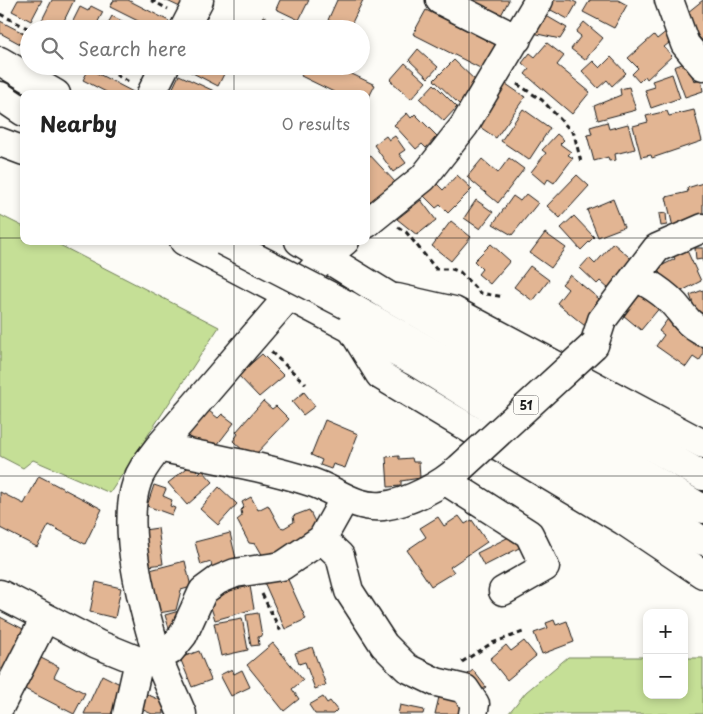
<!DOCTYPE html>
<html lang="en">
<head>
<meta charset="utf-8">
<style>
	body { margin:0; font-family:"Playpen Sans",sans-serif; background:#f6f6f6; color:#222 }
	.controls { position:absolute; right:15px; bottom:15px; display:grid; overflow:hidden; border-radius:10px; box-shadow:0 2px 8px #0003 }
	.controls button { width:45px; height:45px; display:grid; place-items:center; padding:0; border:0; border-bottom:1px solid #e0e0e0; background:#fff; color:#222; font:25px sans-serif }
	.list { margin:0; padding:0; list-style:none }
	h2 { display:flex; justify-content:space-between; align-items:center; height:65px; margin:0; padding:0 20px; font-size:21px }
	h2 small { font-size:16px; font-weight:400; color:#767676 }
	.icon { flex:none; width:28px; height:28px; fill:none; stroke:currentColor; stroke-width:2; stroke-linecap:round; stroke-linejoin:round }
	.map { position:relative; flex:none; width:703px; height:714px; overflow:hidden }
	.search { position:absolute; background:#fff; box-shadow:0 2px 8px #0003; left:20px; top:20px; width:350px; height:55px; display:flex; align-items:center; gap:12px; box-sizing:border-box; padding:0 18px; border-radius:28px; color:#767676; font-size:19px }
	.panel { position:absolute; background:#fff; box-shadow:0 2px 8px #0003; left:20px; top:90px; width:350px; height:155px; border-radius:10px }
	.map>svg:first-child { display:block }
</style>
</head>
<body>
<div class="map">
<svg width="703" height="714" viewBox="0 0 703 714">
	<rect width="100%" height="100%" fill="#fdfcf7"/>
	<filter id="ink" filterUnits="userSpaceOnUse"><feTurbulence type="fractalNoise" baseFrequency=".02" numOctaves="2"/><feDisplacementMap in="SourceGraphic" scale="10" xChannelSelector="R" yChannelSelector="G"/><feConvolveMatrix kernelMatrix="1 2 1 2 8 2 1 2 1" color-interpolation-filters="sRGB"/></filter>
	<g filter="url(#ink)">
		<path fill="#c5df96" stroke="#707e59" d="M0,215L24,227V241H52L219,327L110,493L33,460L23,468L0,456Z
			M568,657H647V695H684V658H703V714H508L526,692Z"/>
		<path fill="#e2b593" stroke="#1c1c1c" d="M18,0H42L31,21L12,11Z
			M52,0H74L60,29H44L39,26Z
			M114,0H128L169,21L165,29H154L110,7Z
			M165,0H181L183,1L180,7Z
			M280,0H309L299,20L276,9Z
			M337,0H363L349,29L328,20Z
			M466,0H509L499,19Z
			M551,0H571L577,3L568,19L547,8Z
			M590,0H618L627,5L614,28L583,12Z
			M703,0V42L683,16Z
			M91,6L103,12L94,29H69L80,7L88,11Z
			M426,10L500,47L488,72L413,34Z
			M543,14L567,28L560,39L533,33Z
			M112,16L138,29H105Z
			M263,16L280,25L283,19L297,26L296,29H256Z
			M0,21L29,36L24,46L0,33Z
			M584,22L603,38L585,60L571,49L581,36L576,32Z
			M667,31L674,39L664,47L672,56L647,79L645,76L639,82L632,74L638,68L628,58L654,35L657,39Z
			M547,43L564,56L557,65L590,92L572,114L525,74L529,69L522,63L530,53L535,57Z
			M418,49L438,67L428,78L409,60Z
			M611,57L626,73L612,86L607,80L598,88L582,71L593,61L600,68Z
			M454,60L478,83L459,104L434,80Z
			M687,62L694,81L701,79L703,91L685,97L674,67Z
			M405,63L426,82L411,99L390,80Z
			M179,66H228L218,86Z
			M306,66H335L375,85L366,103V94H338L301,76Z
			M89,69L137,94H110L83,80Z
			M672,74L680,98L651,108L645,90L655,87L652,81Z
			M179,75L214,91L213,94H170Z
			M434,84L457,107L444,121L420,99Z
			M506,84L525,97L496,138L477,125Z
			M629,87L636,110L598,120L594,106L621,95L620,89Z
			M523,109L550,128L529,160L501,141Z
			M694,110L702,141L652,158L651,155L641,157L633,126L648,122L646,116L667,111L669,116Z
			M407,113L411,118L415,114L437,136L426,148L422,144L416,149L394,125Z
			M607,122L609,129L628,124L635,149L615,154L616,160L609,161L608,157L594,161L587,135L592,134L590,127Z
			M557,134L564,140L560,144L571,152L568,155L573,158L554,183L548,179L545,184L531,172L546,153L542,150Z
			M386,136L389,140L395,136L405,150L399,154L406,163L393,172L374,145Z
			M368,153L396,183L371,206L366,201Z
			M509,158L524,169L498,203L467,177L482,159L498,173Z
			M457,175L472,189L448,213L440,205L436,208L424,196L437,184L443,190Z
			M577,175L589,186L560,218L547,206Z
			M703,183V220L673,227L666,197L688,192L687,188Z
			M526,194L538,203L512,235L493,224L513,196L520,201Z
			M613,199L624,227L598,237L587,210Z
			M421,200L436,220L417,235L397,219Z
			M476,200L493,212L480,229L464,218Z
			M666,213L667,225L661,226L659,214Z
			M574,216L594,237L581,250L561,228Z
			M451,221L471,237L451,261L432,246Z
			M545,233L566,248L551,268L530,253Z
			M613,243L636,263L611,291L600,281L597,284L580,268L589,258L595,264Z
			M491,244L510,261L490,284L478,274L482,269L474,261Z
			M684,244L701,281L672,296L657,268L675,259L671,251Z
			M695,248H703V262L702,259L696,260Z
			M530,266L549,280L533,301L514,287Z
			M570,275L604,303L585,326L557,303L568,289L562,284Z
			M703,290V320L699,321L690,295Z
			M643,291L661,306L641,330L623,315Z
			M670,316L703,340V355L699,361L693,357L686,367L656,346L664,335L659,331Z
			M262,354L284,376L259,397L238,375Z
			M304,392L315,406L303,415L292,402Z
			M263,401L272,409L276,406L289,419L256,454L252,451L248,455L233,441L238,434L236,432Z
			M205,408L218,418L222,414L234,423L214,449L205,441L201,446L185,434Z
			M325,420L358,434L345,468L333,464L331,469L320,465L322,460L311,455Z
			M399,456V459L412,458L413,462H419L420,478L401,481V486L388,487L386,457Z
			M191,465L199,473L202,470L213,482L187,505L168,483Z
			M39,476L102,509L85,544L49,525L37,547L0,528V492L24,504Z
			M154,485L166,489L163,496L172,500L170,506L175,508L172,515L147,506Z
			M219,487L237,504L218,525L200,509Z
			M251,497L258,510L268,505L280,527L284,528L294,522L293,516L309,510L317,526L267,563L256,544L249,543L237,520L242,516L241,510L244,507L242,502Z
			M459,516L465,524L472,520L487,542L450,567L454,572L431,586L407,550L426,537L420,528L438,517L444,526Z
			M158,528L163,564L148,566L144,530Z
			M230,533L237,563L212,568L211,562L201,565L195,542Z
			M517,533L523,546L484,566L477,553Z
			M185,561L191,587L181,590L176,610L159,613L150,570Z
			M285,573L306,619L285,629L264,582Z
			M96,582L121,588L115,618L90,612Z
			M250,586L254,609L215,620L209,601L219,598L218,593Z
			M179,611L171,635L165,615Z
			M258,613L262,636L258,637L259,645L251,646L246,615Z
			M0,617L29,632L6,675L0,672Z
			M242,618L248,650L221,656L214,623Z
			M554,620L556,625L567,621L574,642L542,654L534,633L548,628L546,623Z
			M524,641L536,656L507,680L490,659L506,645L511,651Z
			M273,643L303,680L292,689L299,699L284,711L247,665Z
			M312,647L326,685L315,689L305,662L299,664L295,653Z
			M199,651L211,680L192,687L180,658Z
			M35,655L59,667L54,677L85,693L74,714L19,686Z
			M232,669L234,674L242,670L250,687L231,696L220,675Z
			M473,670L486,687L476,694L463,678Z
			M102,675L124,686L111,714H84Z
			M146,694L163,701L164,714H152L139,708Z
			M457,696L463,698L459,714H435L439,697L455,701Z
			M323,697L327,703L330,701L337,710L333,714H315L309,705Z
			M400,705L424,710L423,714H398Z"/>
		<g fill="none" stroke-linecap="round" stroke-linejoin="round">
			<defs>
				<path id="minor" d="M440,0L517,39
					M669,0L685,44L703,66
					M184,29L199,0
					M151,94L165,66
					M366,224L423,178L464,126L539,0
					M636,277C648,283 659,290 669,299C684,313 683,321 703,332
					M397,298L454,311L703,444
					M353,331L380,375L624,521L703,574
					M594,345L602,320L657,248L703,228
					M159,447C210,458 262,466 311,482C336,490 355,509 383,506C408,503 442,485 460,468
					M446,481L529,534L545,567L503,591
					M322,539L340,556L349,591L384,645L407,668L436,682L465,689L475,704L473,714
					M0,594L97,644L139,661L170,651L183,635L203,591L218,580L235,573L282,566L322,539L345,498
					M0,706L45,618
					M127,714L139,661
					M182,714C174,694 163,674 157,654C143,608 121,528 137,482C141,469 150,459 159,447L288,297L325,257L345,241"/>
				<path id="major" d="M0,61L56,94
					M0,96L24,112
					M184,241L415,362L703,541
					M299,241L390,297L703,476"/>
				<path id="highway" d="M0,142L24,151
					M347,305L567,428L703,509"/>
			</defs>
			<use href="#minor" stroke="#1c1c1c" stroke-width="31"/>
			<use href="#major" stroke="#1c1c1c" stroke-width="31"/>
			<use href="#highway" stroke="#1c1c1c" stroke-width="31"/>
			<path stroke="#1c1c1c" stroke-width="3" stroke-dasharray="5 4" stroke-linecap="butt" d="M151,0L168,9
				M0,14L29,29
				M100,66L131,83
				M517,84L542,100L574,134L581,162
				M398,227L406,232L436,269H452L460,272L480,293L504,297
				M271,352L306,384
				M262,594L282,634
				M462,662L492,643L523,632"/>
			<use href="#minor" stroke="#fdfcf7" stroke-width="28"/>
			<use href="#major" stroke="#fdfcf7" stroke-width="28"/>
			<use href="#highway" stroke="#fdfcf7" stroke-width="28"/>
			<defs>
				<path id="minor-bridge" d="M460,468L594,345"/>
				<path id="highway-bridge" d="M223,241L347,305"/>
			</defs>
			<use href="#minor-bridge" stroke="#1c1c1c" stroke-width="31" stroke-linecap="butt"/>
			<use href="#highway-bridge" stroke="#1c1c1c" stroke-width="31" stroke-linecap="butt"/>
			<use href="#minor-bridge" stroke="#fdfcf7" stroke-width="28"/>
			<use href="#highway-bridge" stroke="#fdfcf7" stroke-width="28"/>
		</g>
	</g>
	<path fill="none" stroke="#1c1c1c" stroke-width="1" stroke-opacity="0.55" d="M234,0V29M469,0V714M234,66V94M0,238H24M366,238H703M234,241V714M0,476H703"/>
	<g text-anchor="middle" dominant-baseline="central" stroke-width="4" stroke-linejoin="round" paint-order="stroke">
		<rect fill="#fdfcf7" stroke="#605f5e" stroke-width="1" x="513.5" y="395.5" width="25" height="19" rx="4"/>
		<g font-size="12" font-weight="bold" fill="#1c1c1c">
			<text x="526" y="405">51</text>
		</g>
	</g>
</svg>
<div class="controls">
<button>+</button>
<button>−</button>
</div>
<div class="search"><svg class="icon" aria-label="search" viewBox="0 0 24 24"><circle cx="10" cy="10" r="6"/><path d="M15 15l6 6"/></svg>Search here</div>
<section class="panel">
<h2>Nearby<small>0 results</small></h2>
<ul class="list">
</ul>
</section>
</div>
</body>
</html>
